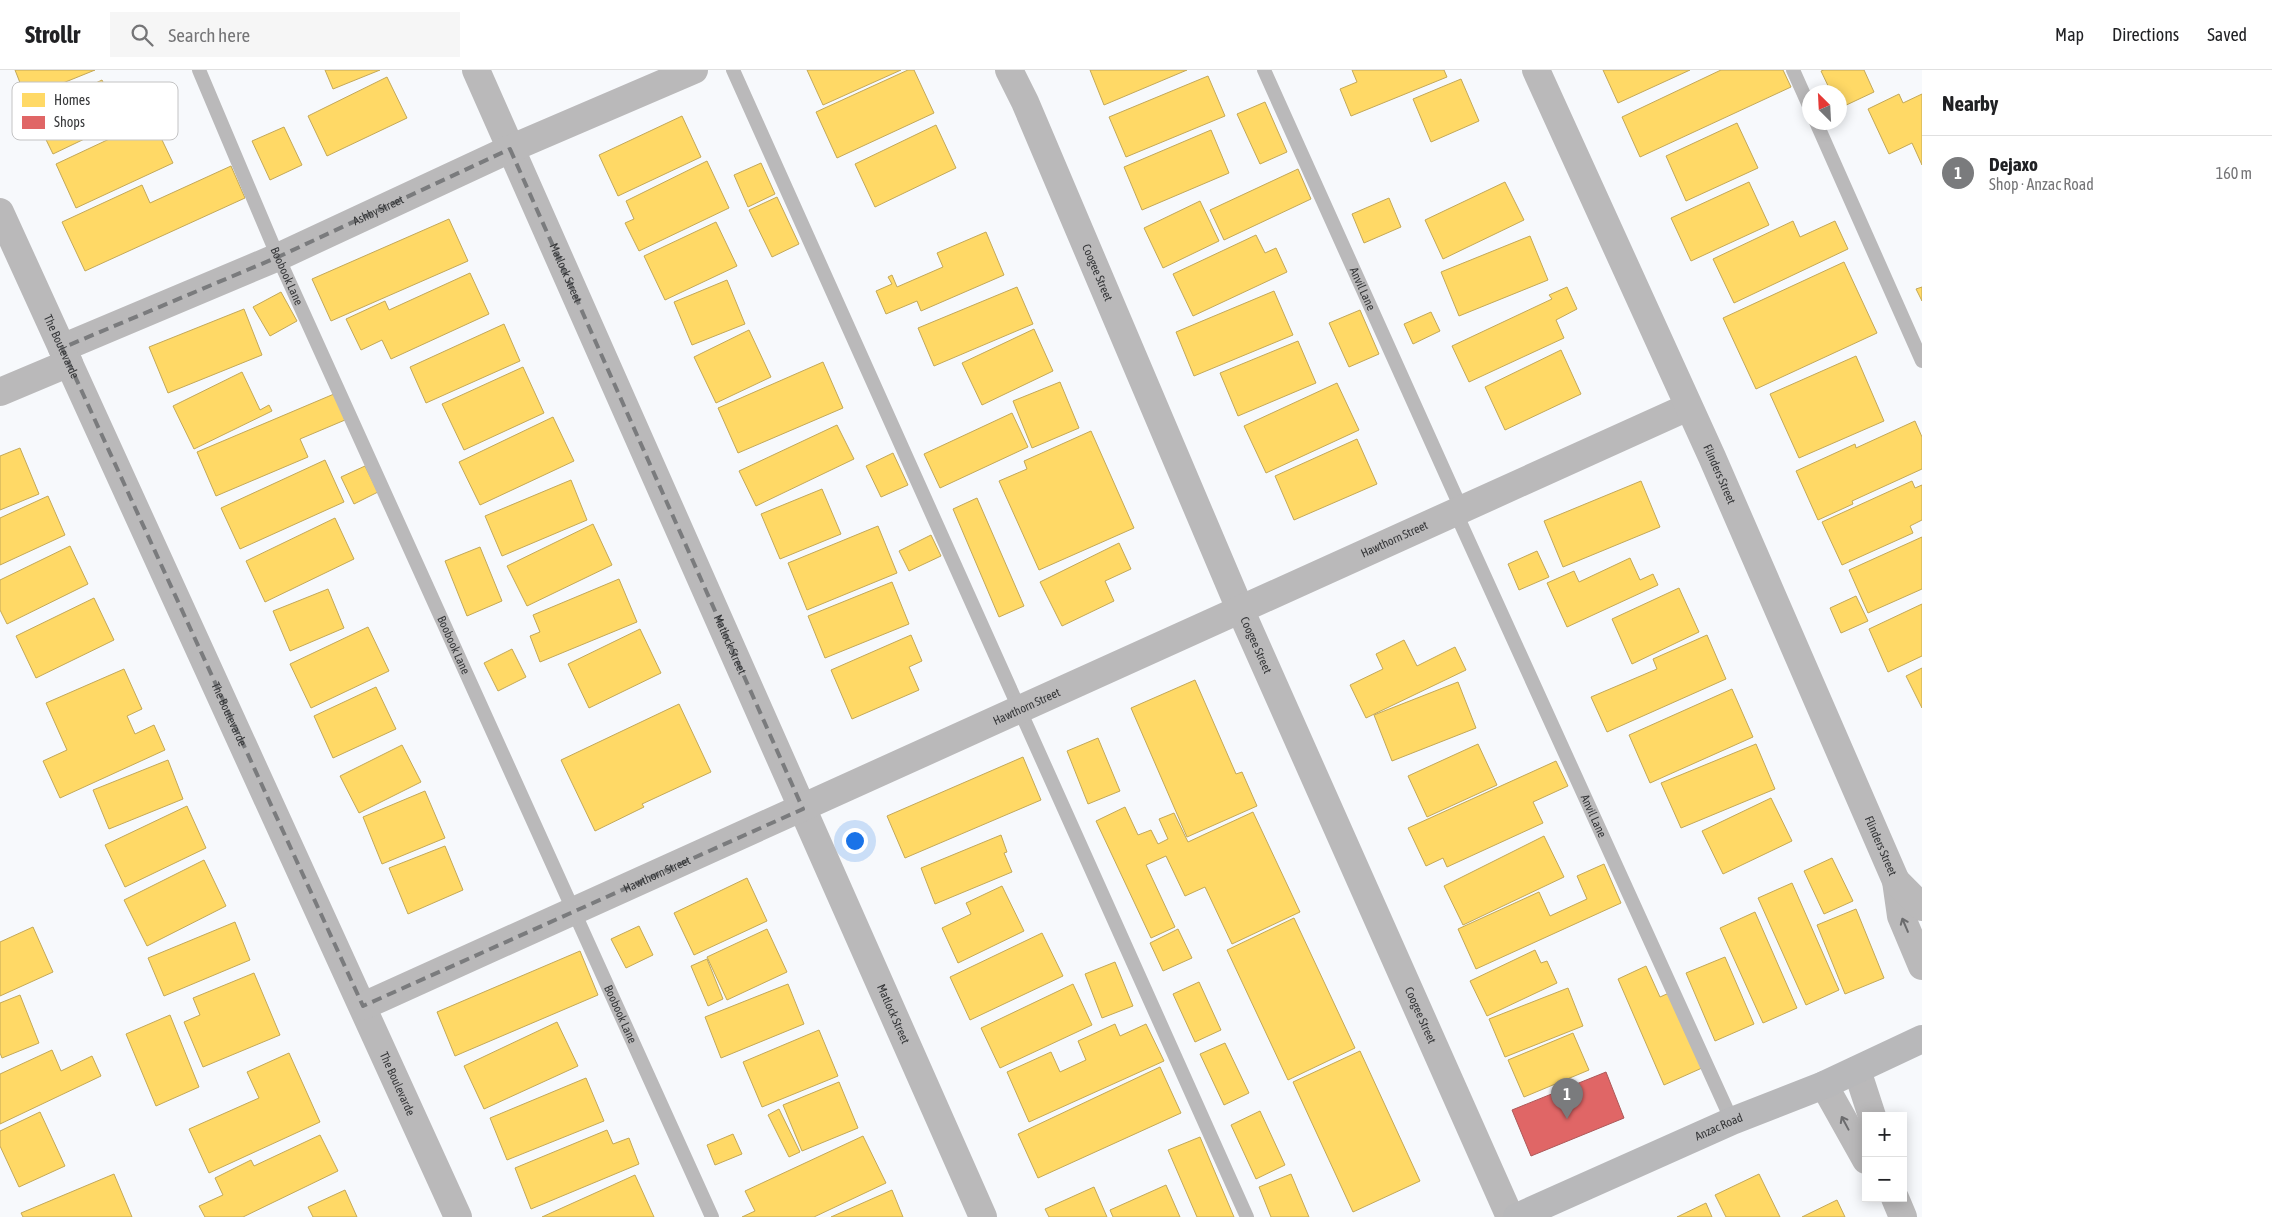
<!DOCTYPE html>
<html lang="en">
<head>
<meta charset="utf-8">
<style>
	body { margin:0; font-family:"Asap Condensed",sans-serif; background:#f6f6f6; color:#202124 }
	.controls { position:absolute; right:15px; bottom:15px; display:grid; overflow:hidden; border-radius:0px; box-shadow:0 2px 12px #0003 }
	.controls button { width:45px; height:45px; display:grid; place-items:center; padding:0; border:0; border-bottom:1px solid #e0e0e0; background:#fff; color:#202124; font:25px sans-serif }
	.compass { position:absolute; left:1802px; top:15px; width:45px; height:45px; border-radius:50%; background:#fff; box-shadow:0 2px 12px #0003; rotate:336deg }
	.you { position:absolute; left:854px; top:770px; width:18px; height:18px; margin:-12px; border:4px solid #fff; border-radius:50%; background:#1a73e8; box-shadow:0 0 0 8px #1a73e833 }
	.badge { display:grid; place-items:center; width:32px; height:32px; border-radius:50%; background:#7a7b7d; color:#fff; font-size:16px; font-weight:700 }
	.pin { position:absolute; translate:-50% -41px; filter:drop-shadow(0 1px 2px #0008) }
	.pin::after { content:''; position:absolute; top:26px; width:18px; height:15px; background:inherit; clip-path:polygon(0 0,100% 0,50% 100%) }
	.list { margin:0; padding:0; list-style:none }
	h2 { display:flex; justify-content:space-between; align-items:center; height:65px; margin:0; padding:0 20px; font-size:21px }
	h2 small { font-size:16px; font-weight:400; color:#757577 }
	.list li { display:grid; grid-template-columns:32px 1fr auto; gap:15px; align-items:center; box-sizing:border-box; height:75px; padding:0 20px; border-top:1px solid #e0e0e0 }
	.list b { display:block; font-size:19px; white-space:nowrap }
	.list p { margin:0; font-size:16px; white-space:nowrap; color:#757577 }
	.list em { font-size:16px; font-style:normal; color:#757577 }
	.icon { flex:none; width:28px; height:28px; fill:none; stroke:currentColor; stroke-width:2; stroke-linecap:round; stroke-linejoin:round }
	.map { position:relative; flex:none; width:1922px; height:1147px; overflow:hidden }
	header { display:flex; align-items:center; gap:30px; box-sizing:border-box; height:70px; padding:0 25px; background:#fff; border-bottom:1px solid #e0e0e0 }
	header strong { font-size:24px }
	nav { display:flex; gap:28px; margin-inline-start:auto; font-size:18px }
	.search { width:350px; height:45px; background:#f6f6f6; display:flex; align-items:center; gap:12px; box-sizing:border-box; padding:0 18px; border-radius:0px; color:#757577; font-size:19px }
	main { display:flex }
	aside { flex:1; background:#fff }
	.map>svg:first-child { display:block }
</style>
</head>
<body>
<header>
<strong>Strollr</strong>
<div class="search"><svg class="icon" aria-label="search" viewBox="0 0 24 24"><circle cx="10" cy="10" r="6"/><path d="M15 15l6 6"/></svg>Search here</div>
<nav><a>Map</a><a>Directions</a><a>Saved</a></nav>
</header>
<main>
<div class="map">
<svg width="1922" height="1147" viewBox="0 0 1922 1147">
	<rect width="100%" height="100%" fill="#f7f9fc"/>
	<path fill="#ffd966" stroke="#c3a858" d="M15,0H95L26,28Z
		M325,0H380L333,19Z
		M807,0H901L823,35Z
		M908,0H914L934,43L837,88L816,42Z
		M1090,0H1187L1104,35Z
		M1352,0H1444L1447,7L1351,46L1340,19L1357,12Z
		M1603,0H1690L1618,33Z
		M1721,0H1783L1791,17L1640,87L1622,47Z
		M1824,0H1864L1874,22L1840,38V22H1831L1821,1Z
		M1208,6L1225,46L1126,87L1109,47Z
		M387,7L407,48L327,86L308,46Z
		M1461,9L1479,51L1431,72L1413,29Z
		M102,10L122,51L53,84L33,43Z
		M1899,24L1903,33L1922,24V95L1912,73L1889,84L1868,39Z
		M1265,32L1287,82L1260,94L1237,44Z
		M682,46L701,87L618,126L599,85Z
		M152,49L173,93L76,138L56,94Z
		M1737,53L1758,98L1686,131L1666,86Z
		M936,55L956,98L875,137L855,94Z
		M284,57L302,95L270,110L252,71Z
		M1211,60L1229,103L1142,140L1124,97Z
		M707,91L729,138L639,181L625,153L634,149L626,131Z
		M761,93L775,124L748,137L734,105Z
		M231,96L245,128L85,201L62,152L142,115L150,133Z
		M1298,99L1311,129L1224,170L1210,140Z
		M1505,112L1524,150L1443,189L1425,150Z
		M1749,112L1769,155L1691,191L1671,148Z
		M777,127L799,174L772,187L749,140Z
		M1389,128L1401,157L1364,173L1352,144Z
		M1200,131L1219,171L1163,198L1144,158Z
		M449,149L468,191L331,251L312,209Z
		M1793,151L1800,167L1835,151L1848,179L1734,233L1713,189Z
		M716,152L737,196L665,230L644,186Z
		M986,162L1004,205L921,241L917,231L886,244L876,221L892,214L888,207L892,205L897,217L943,197L937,183Z
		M1256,165L1265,183L1276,178L1287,202L1193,246L1173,204Z
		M1530,166L1548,210L1459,246L1441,202Z
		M1844,192L1877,263L1756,319L1723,248Z
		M470,203L489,244L391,289L382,270L361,280L346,249L385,231L389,240Z
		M727,210L745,254L692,275L674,232Z
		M1017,217L1033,254L934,296L918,258Z
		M1567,217L1577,239L1556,250L1564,268L1469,312L1452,276L1552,229L1549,225Z
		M1922,217V231L1916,219Z
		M1274,221L1293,265L1194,306L1176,262Z
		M281,222L297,251L270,266L253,237Z
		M244,239L262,285L168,323L149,277Z
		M1360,240L1379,284L1349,297L1329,253Z
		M1431,242L1440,261L1413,274L1404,254Z
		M504,254L520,291L426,333L410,297Z
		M1034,259L1053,301L982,335L962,293Z
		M749,260L771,307L716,333L694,287Z
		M1298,271L1316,313L1238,346L1220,303Z
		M1561,280L1581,324L1505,360L1485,317Z
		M1856,286L1884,351L1799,388L1770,324Z
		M823,292L843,338L738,383L718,338Z
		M523,297L544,343L464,380L442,334Z
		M242,302L260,340L269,335L272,341L194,379L173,336Z
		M1060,312L1079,358L1032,378L1013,331Z
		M1337,313L1359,360L1266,403L1244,356Z
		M334,324L345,350L300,369L308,387L216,426L197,382Z
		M1012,343L1028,377L940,418L924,384Z
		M553,347L574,391L480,435L459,392Z
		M1915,351L1922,367V399L1852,431L1853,434L1818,450L1796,401L1855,374L1856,378Z
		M837,355L854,389L756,436L739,401Z
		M1091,361L1134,458L1039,500L999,411L1027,399L1024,391Z
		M1357,369L1377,414L1294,450L1275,406Z
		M20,378L39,424L0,440V386Z
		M893,383L908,415L881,427L866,396Z
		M325,390L344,432L240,479L221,438Z
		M365,396L378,422L354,434L341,407Z
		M571,410L587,450L502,486L485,446Z
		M1641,411L1660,457L1563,497L1544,451Z
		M1912,411L1915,418L1922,415V450L1910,456L1913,463L1842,495L1822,452Z
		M822,419L841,464L780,489L761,444Z
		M48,426L65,465L0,495V448Z
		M977,428L1024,536L999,547L953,439Z
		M335,448L354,489L265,532L246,491Z
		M593,454L612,495L527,536L507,496Z
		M878,456L897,503L807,540L788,493Z
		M931,465L941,486L909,501L899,481Z
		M1922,467V519L1868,543L1849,500Z
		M1119,473L1131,499L1105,511L1114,531L1062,556L1040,512Z
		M70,476L88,514L7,554L0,540V510Z
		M480,477L502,531L467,546L445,491Z
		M1537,481L1549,507L1519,520L1508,494Z
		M1630,488L1640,510L1653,504L1658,515L1567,557L1547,513L1574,501L1579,512Z
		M619,509L637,552L540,592L530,566L540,562L533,545Z
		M892,512L909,554L825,588L808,546Z
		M1679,518L1699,562L1632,594L1612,549Z
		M328,519L344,558L290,581L273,541Z
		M1856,526L1868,551L1841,563L1830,538Z
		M94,528L114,570L36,608L16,566Z
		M1922,534V586L1888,602L1869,559Z
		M368,557L389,601L311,638L290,594Z
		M640,559L661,603L589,638L568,594Z
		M911,565L922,591L909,597L919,620L852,649L831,600Z
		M1707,565L1726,609L1607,662L1591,627L1657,599L1653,589Z
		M1404,570L1417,596L1455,577L1466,600L1366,648L1350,615L1383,599L1376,584Z
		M512,579L526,607L498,621L484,593Z
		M1922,598V638L1906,606Z
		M124,599L142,639L127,646L135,664L154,655L165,680L60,728L43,691L67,680L46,633Z
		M1195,610L1236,704L1242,702L1257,736L1187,767L1131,638Z
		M1458,612L1476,658L1392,691L1374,645Z
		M376,617L396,659L333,688L314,646Z
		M1732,619L1753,667L1650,713L1629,665Z
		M679,634L711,702L642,734L644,737L595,761L561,690Z
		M1098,668L1120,721L1088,734L1067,681Z
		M1478,674L1497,715L1427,747L1408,706Z
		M1756,674L1775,719L1681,758L1661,713Z
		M402,675L421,712L359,743L340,706Z
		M1023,687L1041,730L905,788L887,746Z
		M168,690L183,729L109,759L93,720Z
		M1556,691L1568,716L1533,732L1543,753L1447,797L1443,788L1426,796L1408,758Z
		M425,721L445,768L382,794L363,747Z
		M1771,728L1792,771L1723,804L1702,761Z
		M187,736L206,778L125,817L105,775Z
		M1125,737L1138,765L1151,760L1158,774L1168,769L1159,749L1174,743L1188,772L1253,742L1300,842L1232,874L1205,817L1185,826L1166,786L1146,795L1175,857L1151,868L1096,751Z
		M1001,765L1007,782L1004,783L1012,802L935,834L921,798Z
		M1544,766L1564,807L1463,855L1444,816Z
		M445,776L463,820L408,844L389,798Z
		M1832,788L1853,831L1824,844L1804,801Z
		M204,790L226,836L147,876L124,830Z
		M1604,794L1621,833L1476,899L1458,859L1539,822L1550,846L1587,829L1577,806Z
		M747,808L767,851L694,885L674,843Z
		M1792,813L1839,920L1806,935L1758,828Z
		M1002,816L1024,861L958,893L942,858L971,844L966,833Z
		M1856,839L1884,908L1845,924L1817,855Z
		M1755,842L1797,938L1763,953L1720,858Z
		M1294,848L1355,978L1288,1010L1227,880Z
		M235,852L250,890L164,926L148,888Z
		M639,856L653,885L626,898L611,869Z
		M33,857L53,902L0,926V872Z
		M767,859L787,902L727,930L707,887Z
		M1178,859L1192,888L1163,901L1150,873Z
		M1042,863L1063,906L970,950L950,907Z
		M1535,880L1541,893L1547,891L1557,913L1487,946L1470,911Z
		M580,881L598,925L455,986L437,942Z
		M1725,887L1754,954L1715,971L1686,903Z
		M707,889L723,929L708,936L691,896Z
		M1115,892L1133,936L1102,948L1085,904Z
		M1646,896L1660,927L1669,923L1702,998L1664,1015L1618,909Z
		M254,903L280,965L203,997L184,952L200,945L193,928Z
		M1199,912L1221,960L1195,972L1173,924Z
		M788,914L804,954L721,988L705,947Z
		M1073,914L1092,955L1000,998L981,958Z
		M1568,918L1583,956L1505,987L1489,949Z
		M20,925L39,973L2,988L0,983V933Z
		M170,945L199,1017L156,1036L126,964Z
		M557,952L578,996L484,1039L464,996Z
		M1115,954L1120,966L1146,954L1164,991L1029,1052L1007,1002L1051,982L1060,1002L1086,990L1078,971Z
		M819,960L838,1006L762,1037L743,992Z
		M1573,963L1589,1000L1524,1027L1508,990Z
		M1225,973L1249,1023L1224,1035L1200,984Z
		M52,980L61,1001L92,986L101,1006L0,1054V1004Z
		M1360,981L1420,1111L1353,1142L1293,1012Z
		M289,983L320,1052L209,1103L189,1059L259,1028L247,1002Z
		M1160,997L1181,1043L1038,1108L1018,1064Z
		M586,1008L604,1051L507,1090L490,1048Z
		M839,1012L858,1058L802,1081L783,1035Z
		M779,1039L800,1082L789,1087L768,1045Z
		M1260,1041L1285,1095L1256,1109L1231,1055Z
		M40,1042L65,1096L19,1117L0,1076V1061Z
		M607,1060L613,1074L629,1068L639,1094L531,1139L515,1098Z
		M733,1064L742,1084L715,1095L707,1075Z
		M320,1065L338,1101L243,1147H205L199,1136L223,1125L215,1108L251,1090L254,1096Z
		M863,1066L886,1113L814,1147H742L755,1141L745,1121Z
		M1200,1067L1234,1147H1197L1168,1080Z
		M114,1104L132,1147H23L21,1143Z
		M1291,1104L1309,1147H1271L1259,1117Z
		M1759,1104L1780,1147H1726L1715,1125Z
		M635,1105L654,1147H542Z
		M1166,1115L1180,1147H1113L1110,1140Z
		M1094,1117L1107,1147H1049L1045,1139Z
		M345,1120L357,1147H313L308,1137Z
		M892,1120L903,1147H831Z
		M1837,1130L1845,1147H1802Z
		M1706,1133L1712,1147H1677Z"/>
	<path fill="#e06666" stroke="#ad5858" d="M1606,1002L1624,1048L1531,1086L1512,1040Z"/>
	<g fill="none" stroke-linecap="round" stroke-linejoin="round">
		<g stroke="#bab9ba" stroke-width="14">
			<path id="s1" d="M199,0L278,187L712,1147"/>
			<path d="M733,0L1247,1147"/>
			<path id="s2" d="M1264,0L1461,438"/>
			<path d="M1793,0L1810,38"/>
			<path d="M1816,52L1922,291"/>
			<path id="s3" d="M1455,441L1732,1051"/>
		</g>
		<g stroke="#bab9ba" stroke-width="28">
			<path id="s4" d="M476,0L983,1147"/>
			<path id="s5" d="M1009,0L1025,32L1240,539L1510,1147"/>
			<path id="s6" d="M0,142L458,1147"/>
			<path id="s7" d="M62,278L278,187L510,79L694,0"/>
			<path d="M0,322L69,293"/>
			<path id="s8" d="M363,936C806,740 1245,535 1688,337"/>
		</g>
		<g stroke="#bab9ba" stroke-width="28">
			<path id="s9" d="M1536,0L1712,387L1896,811L1901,846L1922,896"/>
			<path d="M1896,811L1922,837"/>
			<path d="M1857,1000L1872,1046"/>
			<path d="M1824,1015L1866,1090"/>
			<path d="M1895,1128L1903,1147"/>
		</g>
		<path stroke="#b8b8ba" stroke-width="28" id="s10" d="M1517,1147L1732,1051L1824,1015L1922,969"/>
	</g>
	<defs><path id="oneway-shaft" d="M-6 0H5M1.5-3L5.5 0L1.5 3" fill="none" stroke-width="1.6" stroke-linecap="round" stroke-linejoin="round" transform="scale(1.25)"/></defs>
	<g stroke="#6b6b6d">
		<use href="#oneway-shaft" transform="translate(1905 855) rotate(-113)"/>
		<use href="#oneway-shaft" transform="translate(1845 1053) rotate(-118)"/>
	</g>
	<path fill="none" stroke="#7a7b7d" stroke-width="4" stroke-dasharray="10 6" stroke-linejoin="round" d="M510,79L803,739L363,936L62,278L278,187Z"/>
	<g text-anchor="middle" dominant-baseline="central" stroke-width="5" stroke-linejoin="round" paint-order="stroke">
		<g font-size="12" fill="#363739" stroke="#fff">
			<text stroke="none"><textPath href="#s7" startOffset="345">Ashby Street</textPath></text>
			<text stroke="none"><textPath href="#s5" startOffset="221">Coogee Street</textPath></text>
			<text stroke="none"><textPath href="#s4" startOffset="222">Matlock Street</textPath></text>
			<text stroke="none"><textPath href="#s1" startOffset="224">Boobook Lane</textPath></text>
			<text stroke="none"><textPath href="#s2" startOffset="240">Anvil Lane</textPath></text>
			<text stroke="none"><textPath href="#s6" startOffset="148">The Boulevarde</textPath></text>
			<text stroke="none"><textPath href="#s9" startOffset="444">Flinders Street</textPath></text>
			<text stroke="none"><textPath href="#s8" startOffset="1132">Hawthorn Street</textPath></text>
			<text stroke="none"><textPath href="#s4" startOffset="628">Matlock Street</textPath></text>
			<text stroke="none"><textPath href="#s1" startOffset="629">Boobook Lane</textPath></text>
			<text stroke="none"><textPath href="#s5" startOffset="626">Coogee Street</textPath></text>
			<text stroke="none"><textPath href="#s8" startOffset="728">Hawthorn Street</textPath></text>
			<text stroke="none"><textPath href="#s6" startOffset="552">The Boulevarde</textPath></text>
			<text stroke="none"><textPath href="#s3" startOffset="335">Anvil Lane</textPath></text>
			<text stroke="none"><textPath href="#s9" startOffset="849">Flinders Street</textPath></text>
			<text stroke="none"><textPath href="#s8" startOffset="322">Hawthorn Street</textPath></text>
			<text stroke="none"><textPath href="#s1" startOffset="1034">Boobook Lane</textPath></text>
			<text stroke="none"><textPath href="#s4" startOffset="1032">Matlock Street</textPath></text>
			<text stroke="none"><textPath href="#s5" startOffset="1031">Coogee Street</textPath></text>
			<text stroke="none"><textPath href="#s6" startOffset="958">The Boulevarde</textPath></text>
			<text stroke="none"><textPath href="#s10" startOffset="221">Anzac Road</textPath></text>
		</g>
	</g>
	<rect x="12" y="12" width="166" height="58" rx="8" fill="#fff" stroke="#c3c3c4" stroke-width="1"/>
	<rect x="22" y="23" width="23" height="14" fill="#ffd966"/>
	<rect x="22" y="46" width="23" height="13" fill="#e06666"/>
	<g font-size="14" fill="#363739">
		<text x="54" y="35">Homes</text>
		<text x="54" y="57">Shops</text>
	</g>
</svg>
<div class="controls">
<button>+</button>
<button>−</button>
</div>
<svg class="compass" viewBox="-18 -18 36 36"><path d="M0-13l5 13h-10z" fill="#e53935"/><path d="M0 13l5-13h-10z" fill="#757577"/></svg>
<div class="you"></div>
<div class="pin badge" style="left:1567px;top:1049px">1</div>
</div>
<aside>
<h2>Nearby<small></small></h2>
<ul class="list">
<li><span class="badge">1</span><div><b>Dejaxo</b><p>Shop · Anzac Road</p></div><em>160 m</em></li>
</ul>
</aside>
</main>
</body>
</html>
